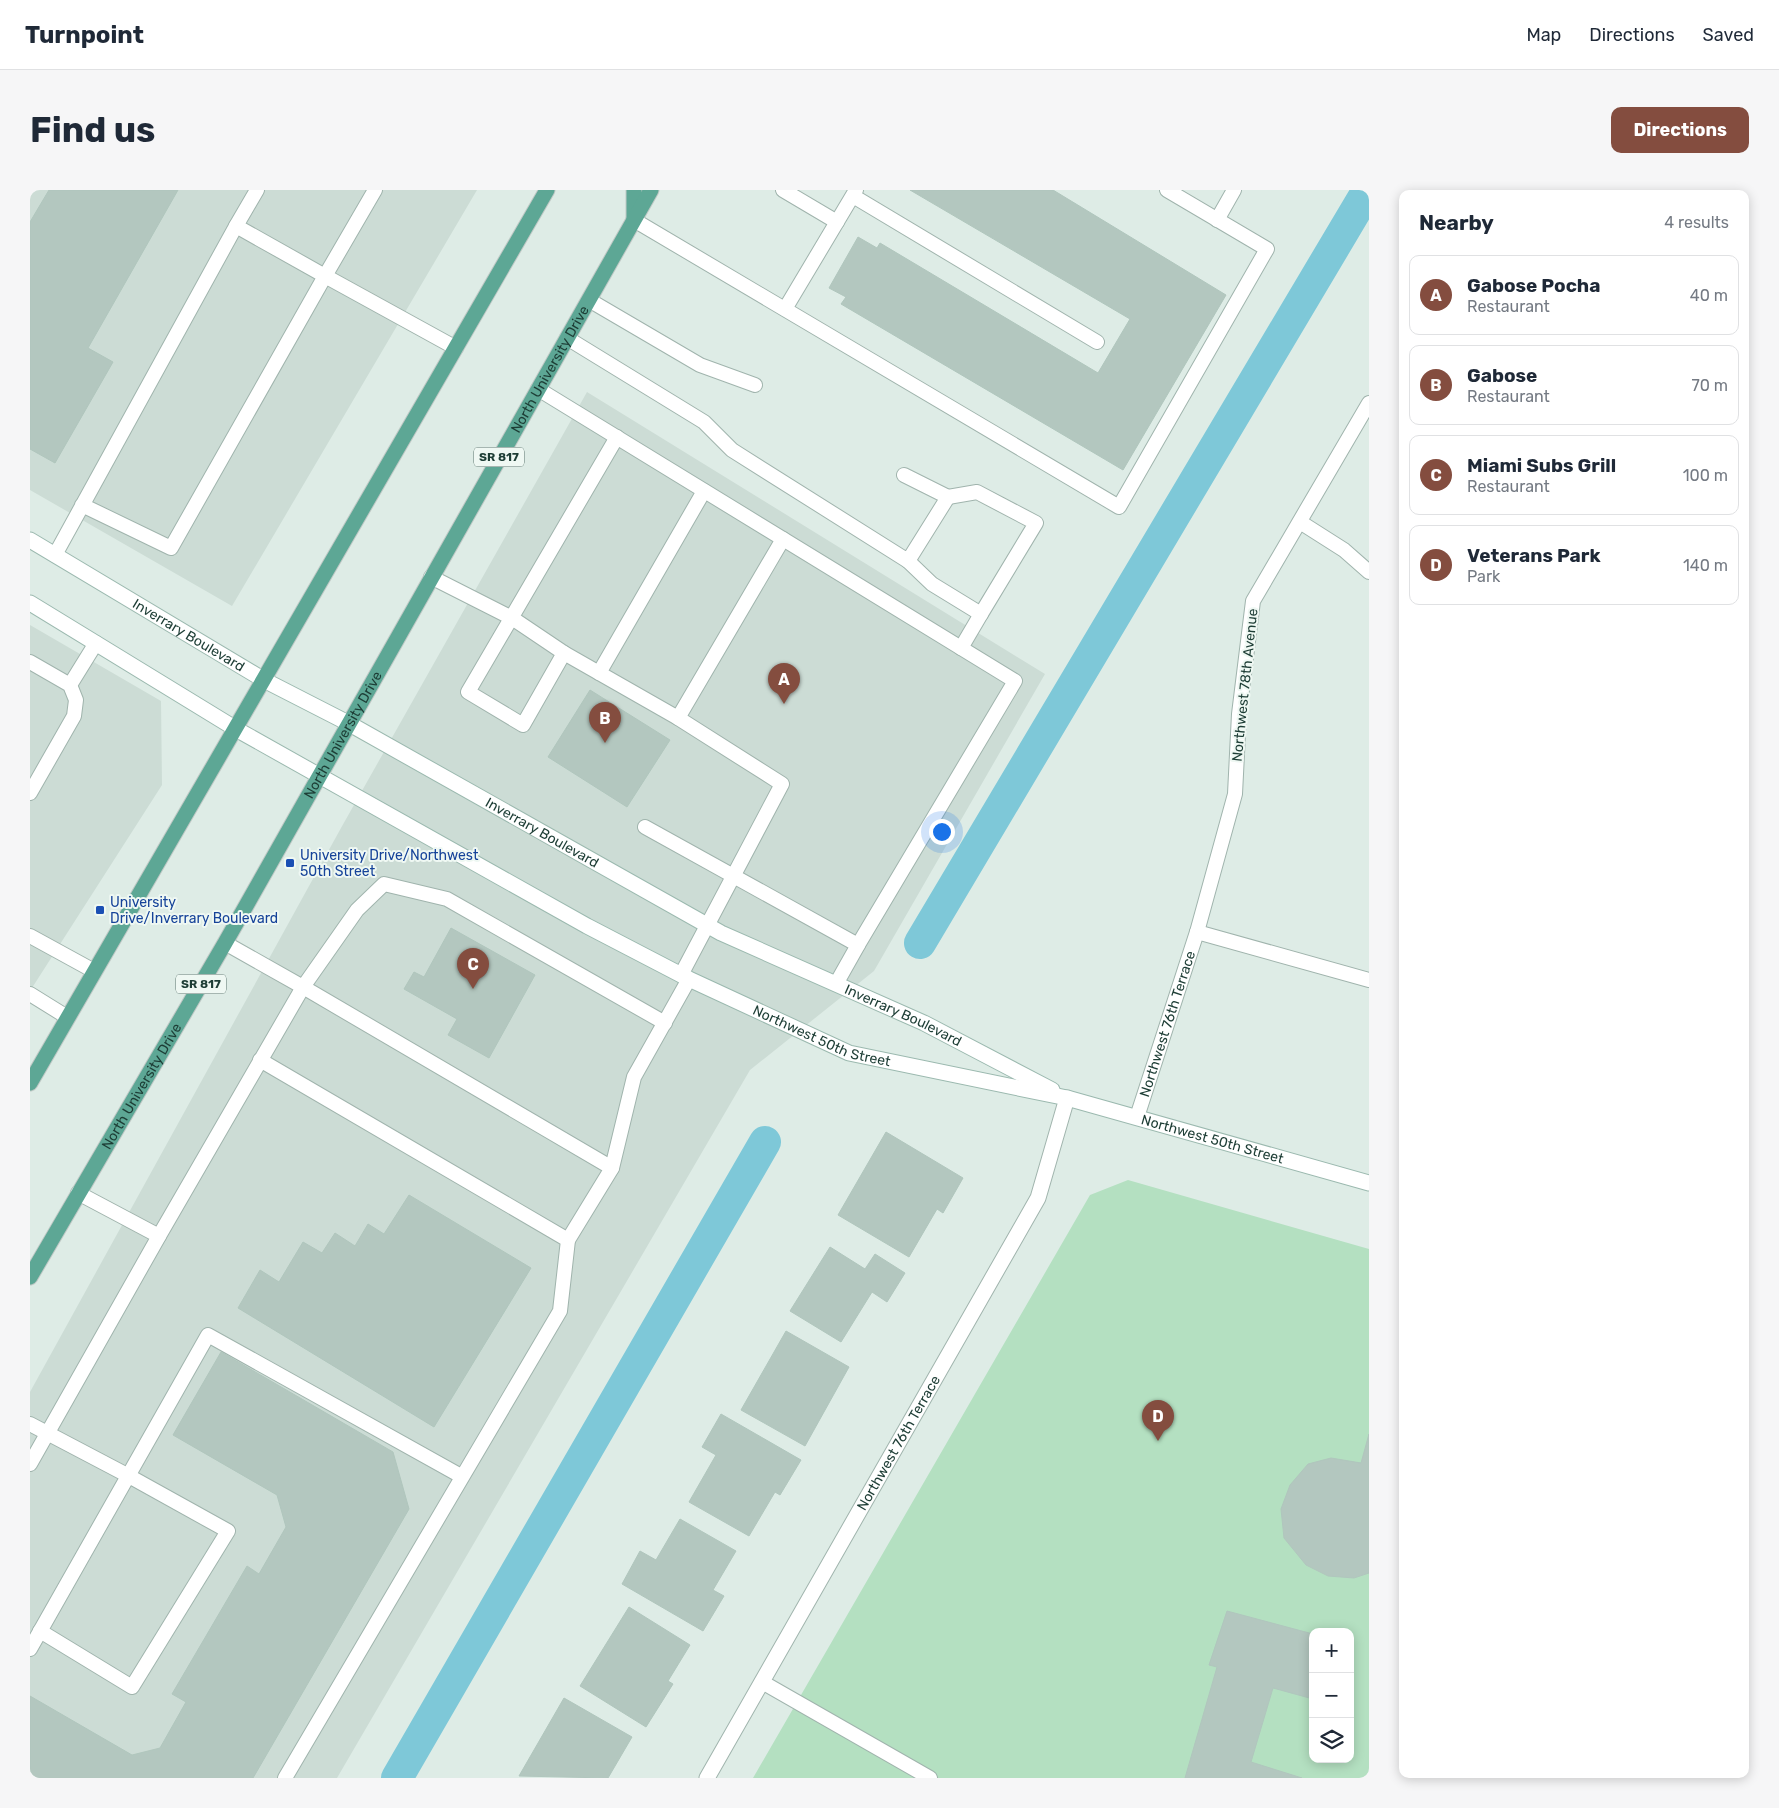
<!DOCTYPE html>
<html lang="en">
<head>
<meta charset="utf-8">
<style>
	body { margin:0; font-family:Rubik,sans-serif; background:#f6f6f7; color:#1f2937 }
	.controls { position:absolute; right:15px; bottom:15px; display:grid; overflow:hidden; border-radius:10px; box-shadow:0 2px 12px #0003 }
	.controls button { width:45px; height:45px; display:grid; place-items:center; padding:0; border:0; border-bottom:1px solid #e0e1e3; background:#fff; color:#1f2937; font:25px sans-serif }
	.you { position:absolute; left:911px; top:641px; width:18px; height:18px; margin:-12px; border:4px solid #fff; border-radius:50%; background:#1a73e8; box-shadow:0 0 0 8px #1a73e833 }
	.badge { display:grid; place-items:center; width:32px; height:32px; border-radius:50%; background:#844d3f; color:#fff; font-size:16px; font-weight:700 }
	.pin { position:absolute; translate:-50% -41px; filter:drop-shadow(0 1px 2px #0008) }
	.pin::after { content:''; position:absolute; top:26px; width:18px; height:15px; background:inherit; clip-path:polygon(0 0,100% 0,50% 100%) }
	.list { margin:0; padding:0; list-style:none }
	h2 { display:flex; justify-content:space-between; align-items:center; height:65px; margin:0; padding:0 20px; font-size:21px }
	h2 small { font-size:16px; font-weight:400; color:#747a83 }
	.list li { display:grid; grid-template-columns:32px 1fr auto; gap:15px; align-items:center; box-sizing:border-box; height:80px; margin:0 10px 10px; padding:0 10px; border:1px solid #e0e1e3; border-radius:10px }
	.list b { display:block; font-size:19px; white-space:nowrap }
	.list p { margin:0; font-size:16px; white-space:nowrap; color:#747a83 }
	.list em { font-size:16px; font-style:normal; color:#747a83 }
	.icon { flex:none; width:28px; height:28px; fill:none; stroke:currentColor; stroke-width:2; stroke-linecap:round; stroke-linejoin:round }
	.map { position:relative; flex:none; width:1339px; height:1588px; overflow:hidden; border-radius:10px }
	header { display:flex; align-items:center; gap:30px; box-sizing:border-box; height:70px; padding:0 25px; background:#fff; border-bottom:1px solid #e0e1e3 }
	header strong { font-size:24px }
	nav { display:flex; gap:28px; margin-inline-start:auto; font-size:18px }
	.intro { display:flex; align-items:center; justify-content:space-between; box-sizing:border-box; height:120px; padding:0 30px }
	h1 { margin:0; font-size:35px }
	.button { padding:12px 22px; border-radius:10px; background:#844d3f; color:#fff; font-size:18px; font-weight:700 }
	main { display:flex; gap:30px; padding:0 30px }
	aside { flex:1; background:#fff; border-radius:10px; box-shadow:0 2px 12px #0003 }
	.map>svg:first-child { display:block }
</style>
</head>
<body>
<header>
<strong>Turnpoint</strong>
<nav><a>Map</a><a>Directions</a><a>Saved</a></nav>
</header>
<div class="intro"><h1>Find us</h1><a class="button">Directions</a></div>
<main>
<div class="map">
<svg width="1339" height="1588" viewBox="0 0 1339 1588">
	<rect width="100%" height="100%" fill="#deece6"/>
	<path fill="#ccdcd5" d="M0,0H447L202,416L0,300Z
		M557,202L1015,484L844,781L720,880L307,1588H0V1202L311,638Z
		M0,435L131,511L132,595L0,801Z"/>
	<path fill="#b4e0c1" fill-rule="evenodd" d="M1098,990L1339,1059V1588H723L1060,1005ZM1283,1442H1320V1569H1283Z"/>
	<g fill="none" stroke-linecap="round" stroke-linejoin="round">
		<path stroke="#7ec8d8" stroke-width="32" d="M890,753L1338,0
			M367,1588L735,952"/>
	</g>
	<path fill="#b3c7bf" stroke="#b0c6bd" d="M19,0H148L58,158L83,172L25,273L0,259V32Z
		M880,0H1023L1196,105L1093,280L811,114L816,107L799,98L828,47L847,58L850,53L1068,183L1100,129Z
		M560,500L640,550L597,617L518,567Z
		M421,738L505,785L459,868L418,845L427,829L374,799L384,782L394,787Z
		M856,942L933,988L913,1023L907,1019L879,1067L808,1025Z
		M379,1005L501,1078L404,1237L208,1118L230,1080L249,1092L273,1052L292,1063L305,1043L325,1056L338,1034L354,1044Z
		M800,1057L835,1079L845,1064L875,1083L857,1112L842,1102L811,1152L760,1121Z
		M756,1141L819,1177L775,1256L711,1220Z
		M191,1162L363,1262L379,1319L223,1588H0V1506L102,1565L130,1558L156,1512L142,1504L217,1376L229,1384L256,1337L247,1305L143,1245Z
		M691,1224L771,1270L750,1305L745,1302L719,1346L659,1312L686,1265L672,1257Z
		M1339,1244V1383L1324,1388L1298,1386L1276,1375L1254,1348L1251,1319L1260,1295L1278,1274L1301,1268L1331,1273Z
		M650,1329L706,1361L683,1400L694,1406L673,1441L592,1394L610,1361L626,1370Z
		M599,1417L660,1455L638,1491L643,1494L616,1537L550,1496Z
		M1197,1421L1283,1444V1509L1243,1498L1221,1572L1272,1588H1155L1187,1477L1179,1475Z
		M534,1508L602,1547L578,1588L489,1586Z"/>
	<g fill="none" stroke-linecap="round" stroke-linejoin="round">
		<defs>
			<g id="lane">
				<path d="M345,0L295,86L426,158"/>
				<path d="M753,0L807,32"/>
				<path d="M823,6L1067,152"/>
				<path d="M604,30L1089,317L1237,59L1137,0"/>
				<path d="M1187,30L1204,0"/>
				<path d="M206,36L227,0"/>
				<path d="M559,110L670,175L725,195"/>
				<path d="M755,119L826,0"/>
				<path d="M537,148L674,232L702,260L878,371L918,307L874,285"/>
				<path d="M508,199L985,491L828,755"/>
				<path d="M1270,332L1314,360L1339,382"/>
				<path d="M25,365L206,36L295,86L141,358L52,315"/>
				<path d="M878,371L902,394L951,424L1006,333L947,302L918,307"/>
				<path d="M401,387L482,428L534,463L493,535L438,502L587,247"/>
				<path d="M931,458L951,424"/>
				<path d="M534,463L648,528L753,349"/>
				<path d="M0,472L40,495L46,510L44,526L0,603"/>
				<path d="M569,483L674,301"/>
				<path d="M40,495L66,453"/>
				<path d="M648,528L752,594L651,785"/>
				<path d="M615,637L828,755L806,794"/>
				<path d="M1167,742L1339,790"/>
				<path d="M0,746L64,781"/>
				<path d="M195,753L273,797L582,978L604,887L659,789"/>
				<path d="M0,804L37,827"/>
				<path d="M230,870L538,1050L530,1121L255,1588"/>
				<path id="s1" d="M1107,927L1167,742L1205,604L1209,524L1223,411L1339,213"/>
				<path d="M129,1046L273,797L327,720L354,694L417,709L635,833"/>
				<path d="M538,1050L582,978"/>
				<path d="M0,1234L97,1285L198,1341L102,1497L10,1441"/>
				<path d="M0,1274L129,1046L48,1003"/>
				<path d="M0,1459L178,1145L431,1286"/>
				<path d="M732,1492L900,1588"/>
			</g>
			<g id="street">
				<path id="s2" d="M677,1588L1008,1008L1037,908"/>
			</g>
			<g id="secondary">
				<path id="s3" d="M0,350L234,490L318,533L691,743L894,833L1022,900"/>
				<path id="s4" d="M0,413L206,539L557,736L659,789L819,863L1037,908L1339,993"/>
			</g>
			<g id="primary">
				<path d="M604,0V28"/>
				<path d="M0,893L517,0"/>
				<path id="s5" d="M0,1087L195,753L621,0"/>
			</g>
		</defs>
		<use href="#lane" stroke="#a0b4ad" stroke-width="16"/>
		<use href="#street" stroke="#a0b4ad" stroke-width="17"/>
		<use href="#secondary" stroke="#9bb9af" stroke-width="17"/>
		<use href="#primary" stroke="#c0c9c6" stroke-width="17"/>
		<use href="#lane" stroke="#fff" stroke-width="14"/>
		<use href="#street" stroke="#fff" stroke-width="15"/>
		<use href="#secondary" stroke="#fff" stroke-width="15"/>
		<use href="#primary" stroke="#5da795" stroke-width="15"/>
	</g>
	<g fill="#1a4fb4" stroke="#eff8f3" stroke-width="2">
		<rect x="255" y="668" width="10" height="10" rx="2.5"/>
		<rect x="65" y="715" width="10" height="10" rx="2.5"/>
	</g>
	<g text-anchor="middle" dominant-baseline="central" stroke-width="4" stroke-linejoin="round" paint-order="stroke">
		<g fill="#eff8f3" stroke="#5c756e" stroke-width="1">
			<rect x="444" y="257.5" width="50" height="19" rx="4"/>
			<rect x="146" y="784.5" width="50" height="19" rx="4"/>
		</g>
		<g font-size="12" font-weight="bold" fill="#1d3d35">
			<text x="469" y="267">SR 817</text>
			<text x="171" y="794">SR 817</text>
		</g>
		<g font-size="14" fill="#1d3d35" stroke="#eff8f3">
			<text stroke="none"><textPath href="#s5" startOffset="1046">North University Drive</textPath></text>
			<text stroke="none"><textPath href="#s3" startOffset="185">Inverrary Boulevard</textPath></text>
			<text transform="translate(1215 495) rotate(-84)">Northwest 78th Avenue</text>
			<text stroke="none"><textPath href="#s5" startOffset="626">North University Drive</textPath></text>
			<text stroke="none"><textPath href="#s3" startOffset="590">Inverrary Boulevard</textPath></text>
			<text stroke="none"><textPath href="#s3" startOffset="995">Inverrary Boulevard</textPath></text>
			<text stroke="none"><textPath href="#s1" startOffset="98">Northwest 76th Terrace</textPath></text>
			<text stroke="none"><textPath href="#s4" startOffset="904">Northwest 50th Street</textPath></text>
			<text stroke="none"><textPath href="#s5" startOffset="221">North University Drive</textPath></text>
			<text stroke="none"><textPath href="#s4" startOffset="1309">Northwest 50th Street</textPath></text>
			<text stroke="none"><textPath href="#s2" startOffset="386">Northwest 76th Terrace</textPath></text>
		</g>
		<g font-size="14" fill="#164399" stroke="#eff8f3" text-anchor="start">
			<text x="270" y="665">University Drive/Northwest<tspan x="270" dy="16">50th Street</tspan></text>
			<text x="80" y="712">University<tspan x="80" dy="16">Drive/Inverrary Boulevard</tspan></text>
		</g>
	</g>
</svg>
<div class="controls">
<button>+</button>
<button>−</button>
<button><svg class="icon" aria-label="layers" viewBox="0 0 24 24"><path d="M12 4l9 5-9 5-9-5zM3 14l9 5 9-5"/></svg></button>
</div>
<div class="you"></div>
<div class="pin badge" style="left:754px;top:514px">A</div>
<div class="pin badge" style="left:575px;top:553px">B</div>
<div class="pin badge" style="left:443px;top:799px">C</div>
<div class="pin badge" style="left:1128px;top:1251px">D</div>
</div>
<aside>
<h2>Nearby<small>4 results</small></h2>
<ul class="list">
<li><span class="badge">A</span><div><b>Gabose Pocha</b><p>Restaurant</p></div><em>40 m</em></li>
<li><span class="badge">B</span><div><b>Gabose</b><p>Restaurant</p></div><em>70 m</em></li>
<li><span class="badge">C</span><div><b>Miami Subs Grill</b><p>Restaurant</p></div><em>100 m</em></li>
<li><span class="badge">D</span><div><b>Veterans Park</b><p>Park</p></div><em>140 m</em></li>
</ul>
</aside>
</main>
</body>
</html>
